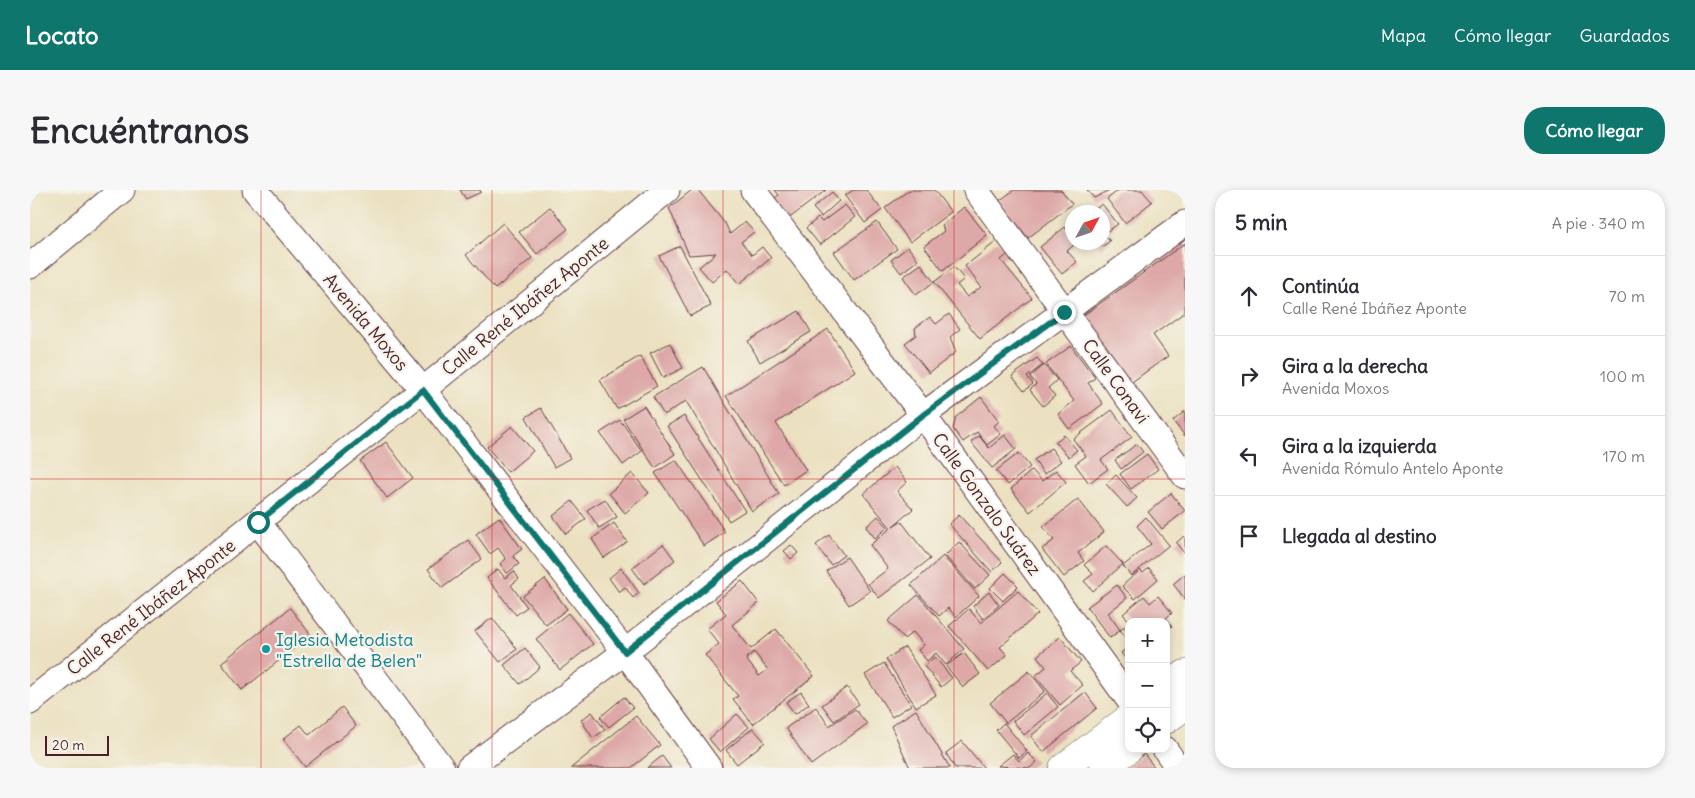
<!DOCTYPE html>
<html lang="es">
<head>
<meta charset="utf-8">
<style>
	body { margin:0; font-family:Delius,sans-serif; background:#f7f7f7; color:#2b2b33 }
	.controls { position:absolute; right:15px; bottom:15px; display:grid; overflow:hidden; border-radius:10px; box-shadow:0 2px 8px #0003 }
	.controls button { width:45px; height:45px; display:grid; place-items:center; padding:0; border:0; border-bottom:1px solid #e1e1e2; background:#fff; color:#2b2b33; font:25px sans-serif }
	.compass { position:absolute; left:1035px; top:15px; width:45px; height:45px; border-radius:50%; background:#fff; box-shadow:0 2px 8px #0003; rotate:50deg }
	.scale { position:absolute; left:15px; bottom:12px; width:64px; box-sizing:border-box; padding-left:5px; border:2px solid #4a1f2b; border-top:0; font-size:14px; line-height:18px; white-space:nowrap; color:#4a1f2b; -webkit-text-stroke:4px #f7f3e8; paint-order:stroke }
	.stop { position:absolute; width:15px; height:15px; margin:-11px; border:4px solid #0f766e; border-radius:50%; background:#fff }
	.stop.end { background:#0f766e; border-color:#fff; box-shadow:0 1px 5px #0008 }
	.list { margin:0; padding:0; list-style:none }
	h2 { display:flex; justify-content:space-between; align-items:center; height:65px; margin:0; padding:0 20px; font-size:21px }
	h2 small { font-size:16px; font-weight:400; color:#7c7c81 }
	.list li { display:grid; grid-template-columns:32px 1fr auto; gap:15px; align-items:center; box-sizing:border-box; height:80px; padding:0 20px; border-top:1px solid #e1e1e2 }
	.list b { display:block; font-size:19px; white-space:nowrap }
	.list p { margin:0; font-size:16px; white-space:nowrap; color:#7c7c81 }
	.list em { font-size:16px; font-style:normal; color:#7c7c81 }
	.icon { flex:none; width:28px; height:28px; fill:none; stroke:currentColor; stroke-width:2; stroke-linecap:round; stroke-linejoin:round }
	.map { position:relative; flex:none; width:1155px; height:578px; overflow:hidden; border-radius:20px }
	header { display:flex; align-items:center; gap:30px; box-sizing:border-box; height:70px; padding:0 25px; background:#0f766e; color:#fff }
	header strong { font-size:24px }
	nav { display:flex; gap:28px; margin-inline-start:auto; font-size:18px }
	.intro { display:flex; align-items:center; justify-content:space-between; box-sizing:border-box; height:120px; padding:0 30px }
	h1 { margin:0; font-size:35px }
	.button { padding:12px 22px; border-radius:20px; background:#0f766e; color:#fff; font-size:18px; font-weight:700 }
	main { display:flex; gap:30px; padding:0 30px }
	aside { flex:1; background:#fff; border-radius:20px; box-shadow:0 2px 8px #0003 }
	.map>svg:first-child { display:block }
</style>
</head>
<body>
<header>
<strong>Locato</strong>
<nav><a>Mapa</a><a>Cómo llegar</a><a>Guardados</a></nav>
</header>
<div class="intro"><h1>Encuéntranos</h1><a class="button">Cómo llegar</a></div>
<main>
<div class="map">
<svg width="1155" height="578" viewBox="0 0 1155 578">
	<rect width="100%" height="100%" fill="#f7f3e8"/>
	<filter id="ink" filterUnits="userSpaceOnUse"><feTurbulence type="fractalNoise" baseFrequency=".02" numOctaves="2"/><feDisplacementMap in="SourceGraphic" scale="10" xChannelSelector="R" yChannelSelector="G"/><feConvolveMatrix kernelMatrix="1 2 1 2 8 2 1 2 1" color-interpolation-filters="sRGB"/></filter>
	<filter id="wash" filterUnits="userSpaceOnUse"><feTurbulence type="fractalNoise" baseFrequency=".0096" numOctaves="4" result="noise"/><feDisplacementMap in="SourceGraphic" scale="20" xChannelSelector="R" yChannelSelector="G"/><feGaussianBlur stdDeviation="1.12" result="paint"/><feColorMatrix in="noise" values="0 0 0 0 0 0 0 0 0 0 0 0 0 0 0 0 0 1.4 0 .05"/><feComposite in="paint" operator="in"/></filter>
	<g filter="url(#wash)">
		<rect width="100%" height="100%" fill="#ebe1c1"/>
		<g id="blocks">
			<path fill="#dda8a7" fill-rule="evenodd" d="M430,0H450L451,2L436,9Z
				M662,0H668L696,35L700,44L715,32L724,42L711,52L722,65L732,57L741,68L709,94L697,79L682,92L669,77L686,63L659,65L639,18Z
				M745,0H796L757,30L742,10L749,5Z
				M823,0H836L852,20L835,33L815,6Z
				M879,0H904L921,22L880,52L855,18Z
				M984,0H1031L1042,14L998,48L969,11Z
				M1057,0H1080L1064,8Z
				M1089,0H1112L1122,12L1095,33L1077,9Z
				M802,2L809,11L791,27L783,18Z
				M1072,14L1088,34L1078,41L1072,35V22H1061Z
				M815,15L825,27L790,55L776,38L788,28L792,32Z
				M520,17L538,39L507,64L489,42Z
				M934,17L957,45L913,81L894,56L914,41L912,35Z
				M847,32L867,59L824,90L804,62Z
				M473,33L502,68L465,99L436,65Z
				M1035,37L1042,47V52H1047L1037,61L1047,72L1032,84L1010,57Z
				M1072,42L1080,51L1072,57L1068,52H1072Z
				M967,51L978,64L971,70L1002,108L950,149L904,92L924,77L934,89L927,95L937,107L951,97L935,76Z
				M1155,53V122L1123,145L1138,166L1099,194L1051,127Z
				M650,56L681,116L660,126L629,66Z
				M878,57L888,70L871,83L861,70Z
				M891,74L904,92L886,105L873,87Z
				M769,121L781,142L730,172L718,151Z
				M919,124L930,139L920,147L926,162L899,183L875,153L886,145L885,138L900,127L906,134Z
				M798,139L825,181L746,233L776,280L754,295L696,206Z
				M640,153L653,178L633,188L620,163Z
				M1041,156L1065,188L1058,193L1073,214L1039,239L1028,224L1044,211L1016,174Z
				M610,166L627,196L587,219L570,190Z
				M1007,168L1013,175L997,187L1003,194L994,201L982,186Z
				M1014,175L1027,190L1018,198L1025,206L1013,216L1000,200L1006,194L1000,187Z
				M673,177L749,304L722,321L656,211L634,225L623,207Z
				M951,207L969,231L964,236L971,244L957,255L947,242L933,252L923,239L926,227Z
				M614,216L645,264L625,278L593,229Z
				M511,218L540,268L524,277L496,227Z
				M1082,220L1102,247L1071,270L1078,279L1059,293L1045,274L1056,266L1043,249Z
				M1155,221V246L1143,231Z
				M654,226L715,321L699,331L637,236Z
				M590,230L612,261L593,275L570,243Z
				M482,236L503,261L478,282L457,257Z
				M975,245L986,259L962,278L941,252L949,246L959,258Z
				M1034,245L1047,260L1039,267L1025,252Z
				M356,252L383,288L357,308L330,271Z
				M1107,254L1113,262L1091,279L1085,270Z
				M1021,258L1031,271L1014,284L1004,270Z
				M989,263L1000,277L978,295L966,281Z
				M1117,264L1128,279L1101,299L1090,284Z
				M646,270L695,342L674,356L625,283Z
				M865,277L877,292L867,301L883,319L863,336L871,331L900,369L849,408L838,394L858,379L840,355L861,338L833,304Z
				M1002,280L1012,291L1026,280L1036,292L1000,322L981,299Z
				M602,283L619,303L595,323L579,303Z
				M1086,285L1107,308L1097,317L1076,294Z
				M1141,303L1155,321L1132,339L1118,322Z
				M575,309L587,327L569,338L557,320Z
				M1048,309L1074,342L1048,363L1054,371L1034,387L1012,359L1024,350L1013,337Z
				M542,311L556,329L536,344L523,326Z
				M929,325L972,372L962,382L919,334Z
				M848,326L858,337L845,348L836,337Z
				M469,327L492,359L483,366L489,374L477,383L470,374L476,369L468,358L460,364L446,344Z
				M1116,327L1139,355L1101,386L1093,376L1121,354L1107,336Z
				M584,333L597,352L574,368L562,349Z
				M799,345L814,365L801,375L786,355Z
				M1154,346L1155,347V364L1146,353Z
				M438,350L452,369L412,398L398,379Z
				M929,352L960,385L945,399L915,366Z
				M633,354L645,370L614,394L602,378Z
				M761,355L768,363L761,369L754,361Z
				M1076,356L1093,374L1063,401L1054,391L1063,384L1054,375Z
				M913,366L949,406L926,427L918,418L909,426L881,395Z
				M817,367L840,401L819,415L796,381Z
				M591,378L609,403L603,408L595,397L589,402L579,388Z
				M1119,378L1128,389L1105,409L1092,396L1110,380L1113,383Z
				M468,379L475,388L484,381L489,389L481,395L497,417L486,425L457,388Z
				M975,383L988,396L973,411L960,398Z
				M1155,384V409L1143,394Z
				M515,389L537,419L516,435L493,406Z
				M712,391L729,413L702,435L721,459L746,439L784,486L723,534L703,509L708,506L675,465L689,454L677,439L696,424L686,411ZM724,462L738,480L729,486L716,469Z
				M1087,395L1097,408L1078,423L1090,440L1080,448L1057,417Z
				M988,401L1008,424L970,457L977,465L958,481L919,436L939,419L951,433Z
				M959,402L969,415L953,429L943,416Z
				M888,405L934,459L916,475L906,463L897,471L888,460L894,455L883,442L874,449L858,431Z
				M1114,406L1120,413L1128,406L1142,423L1136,428L1142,436L1136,441V432H1100L1093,424Z
				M260,418L281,445L212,500L191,473Z
				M538,423L563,454L530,480L506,449Z
				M462,428L487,459L470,472L445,441Z
				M1099,433V450L1090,440Z
				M1030,447L1051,472L1040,481L1053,495L1030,515L1005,486L1016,477L1007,466Z
				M1099,456V473L1091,463Z
				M875,457L906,505L886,517L856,469Z
				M495,458L510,477L490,494L474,475Z
				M934,463L950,484L933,497L916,476Z
				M905,467L922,488L911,497L894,476Z
				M854,473L881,515L862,527L835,485Z
				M999,481L1015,501L976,533L960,513Z
				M817,497L829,514L804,531L792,515Z
				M771,502L779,514L765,524L756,512Z
				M1055,502L1067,518L1013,562L1001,546Z
				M1017,503L1028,517L994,545L983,531Z
				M594,507L603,518L579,537L570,527Z
				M312,517L326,536L275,577L253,549L271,535L279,545Z
				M786,517L799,536L825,519L837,534L781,575L756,538Z
				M886,520L920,578H880L861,536Z
				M562,522L575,540L563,548L551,530Z
				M707,524L719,537L690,562L679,549Z
				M606,526L630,555L601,578H541Z
				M974,533L997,561L989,568L966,540Z
				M723,538L735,552L707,574L696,560Z
				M932,551L954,578H925L916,563Z
				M998,563L1007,572L1000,578L968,576L983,564L989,571Z
				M1114,564L1125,578H1095Z
				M632,566L641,578H617Z"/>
		</g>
	</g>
	<g filter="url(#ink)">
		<use href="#blocks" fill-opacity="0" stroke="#623c42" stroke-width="1"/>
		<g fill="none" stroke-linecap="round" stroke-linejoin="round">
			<defs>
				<path id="minor" d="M225,0L393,200L595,462L679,578
					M723,0L893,225L1099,510
					M946,0L1155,286
					M0,76L92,0
					M228,332L412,578
					M0,512L393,200L637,0
					M1135,559L1148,578
					M439,578L595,462L893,225L1155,33"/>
				<path id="secondary" d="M1136,499L1155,484
					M1136,530L1155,516
					M1033,578L1099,528
					M1074,578L1099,559"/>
			</defs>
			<use href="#minor" stroke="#623c42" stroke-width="27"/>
			<use href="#secondary" stroke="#623c42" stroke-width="29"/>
			<use href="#minor" stroke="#fff" stroke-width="25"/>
			<use href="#secondary" stroke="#fff" stroke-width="28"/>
		</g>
	</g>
	<g fill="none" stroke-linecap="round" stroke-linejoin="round" filter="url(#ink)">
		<path stroke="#0f766e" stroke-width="6" d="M228,332L393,200L595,462L893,225L1034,122"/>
	</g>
	<path fill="none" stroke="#d62828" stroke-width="1" stroke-opacity="0.55" d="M231,0V578M462,0V578M693,0V578M924,0V578M0,289H1155"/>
	<circle fill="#0f9aa8" stroke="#f7f3e8" stroke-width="2" cx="236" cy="459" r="5"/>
	<g text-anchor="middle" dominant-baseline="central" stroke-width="4.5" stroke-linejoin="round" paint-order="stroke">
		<g font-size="18" fill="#4a1f2b" stroke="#f7f3e8">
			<text transform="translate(495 116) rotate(-39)">Calle René Ibáñez Aponte</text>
			<text transform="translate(336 132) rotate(50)">Avenida Moxos</text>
			<text transform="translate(1086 191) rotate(54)">Calle Conavi</text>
			<text transform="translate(957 314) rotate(54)">Calle Gonzalo Suárez</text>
			<text transform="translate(121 417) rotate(-38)">Calle René Ibáñez Aponte</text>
		</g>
		<g font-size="18" fill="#0d838f" stroke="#f7f3e8" text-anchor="start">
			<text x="246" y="449">Iglesia Metodista<tspan x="246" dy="21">"Estrella de Belen"</tspan></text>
		</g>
	</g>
</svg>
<div class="controls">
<button>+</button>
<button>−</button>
<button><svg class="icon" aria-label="locate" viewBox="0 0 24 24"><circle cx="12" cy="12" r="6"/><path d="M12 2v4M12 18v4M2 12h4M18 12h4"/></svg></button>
</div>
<svg class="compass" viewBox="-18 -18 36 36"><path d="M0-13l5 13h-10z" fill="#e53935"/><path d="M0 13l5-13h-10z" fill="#7c7c81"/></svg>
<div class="scale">20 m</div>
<div class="stop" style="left:228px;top:332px"></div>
<div class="stop end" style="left:1034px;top:122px"></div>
</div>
<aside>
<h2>5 min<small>A pie · 340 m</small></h2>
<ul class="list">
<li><svg class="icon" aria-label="ahead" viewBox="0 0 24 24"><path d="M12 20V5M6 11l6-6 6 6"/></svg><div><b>Continúa</b><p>Calle René Ibáñez Aponte</p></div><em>70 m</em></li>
<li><svg class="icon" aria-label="right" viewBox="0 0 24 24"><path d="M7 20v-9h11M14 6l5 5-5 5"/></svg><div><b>Gira a la derecha</b><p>Avenida Moxos</p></div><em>100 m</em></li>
<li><svg class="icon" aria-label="left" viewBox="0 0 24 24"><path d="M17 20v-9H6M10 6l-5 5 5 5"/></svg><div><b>Gira a la izquierda</b><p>Avenida Rómulo Antelo Aponte</p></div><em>170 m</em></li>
<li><svg class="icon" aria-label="arrive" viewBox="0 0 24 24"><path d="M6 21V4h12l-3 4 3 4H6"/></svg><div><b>Llegada al destino</b></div></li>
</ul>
</aside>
</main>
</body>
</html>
